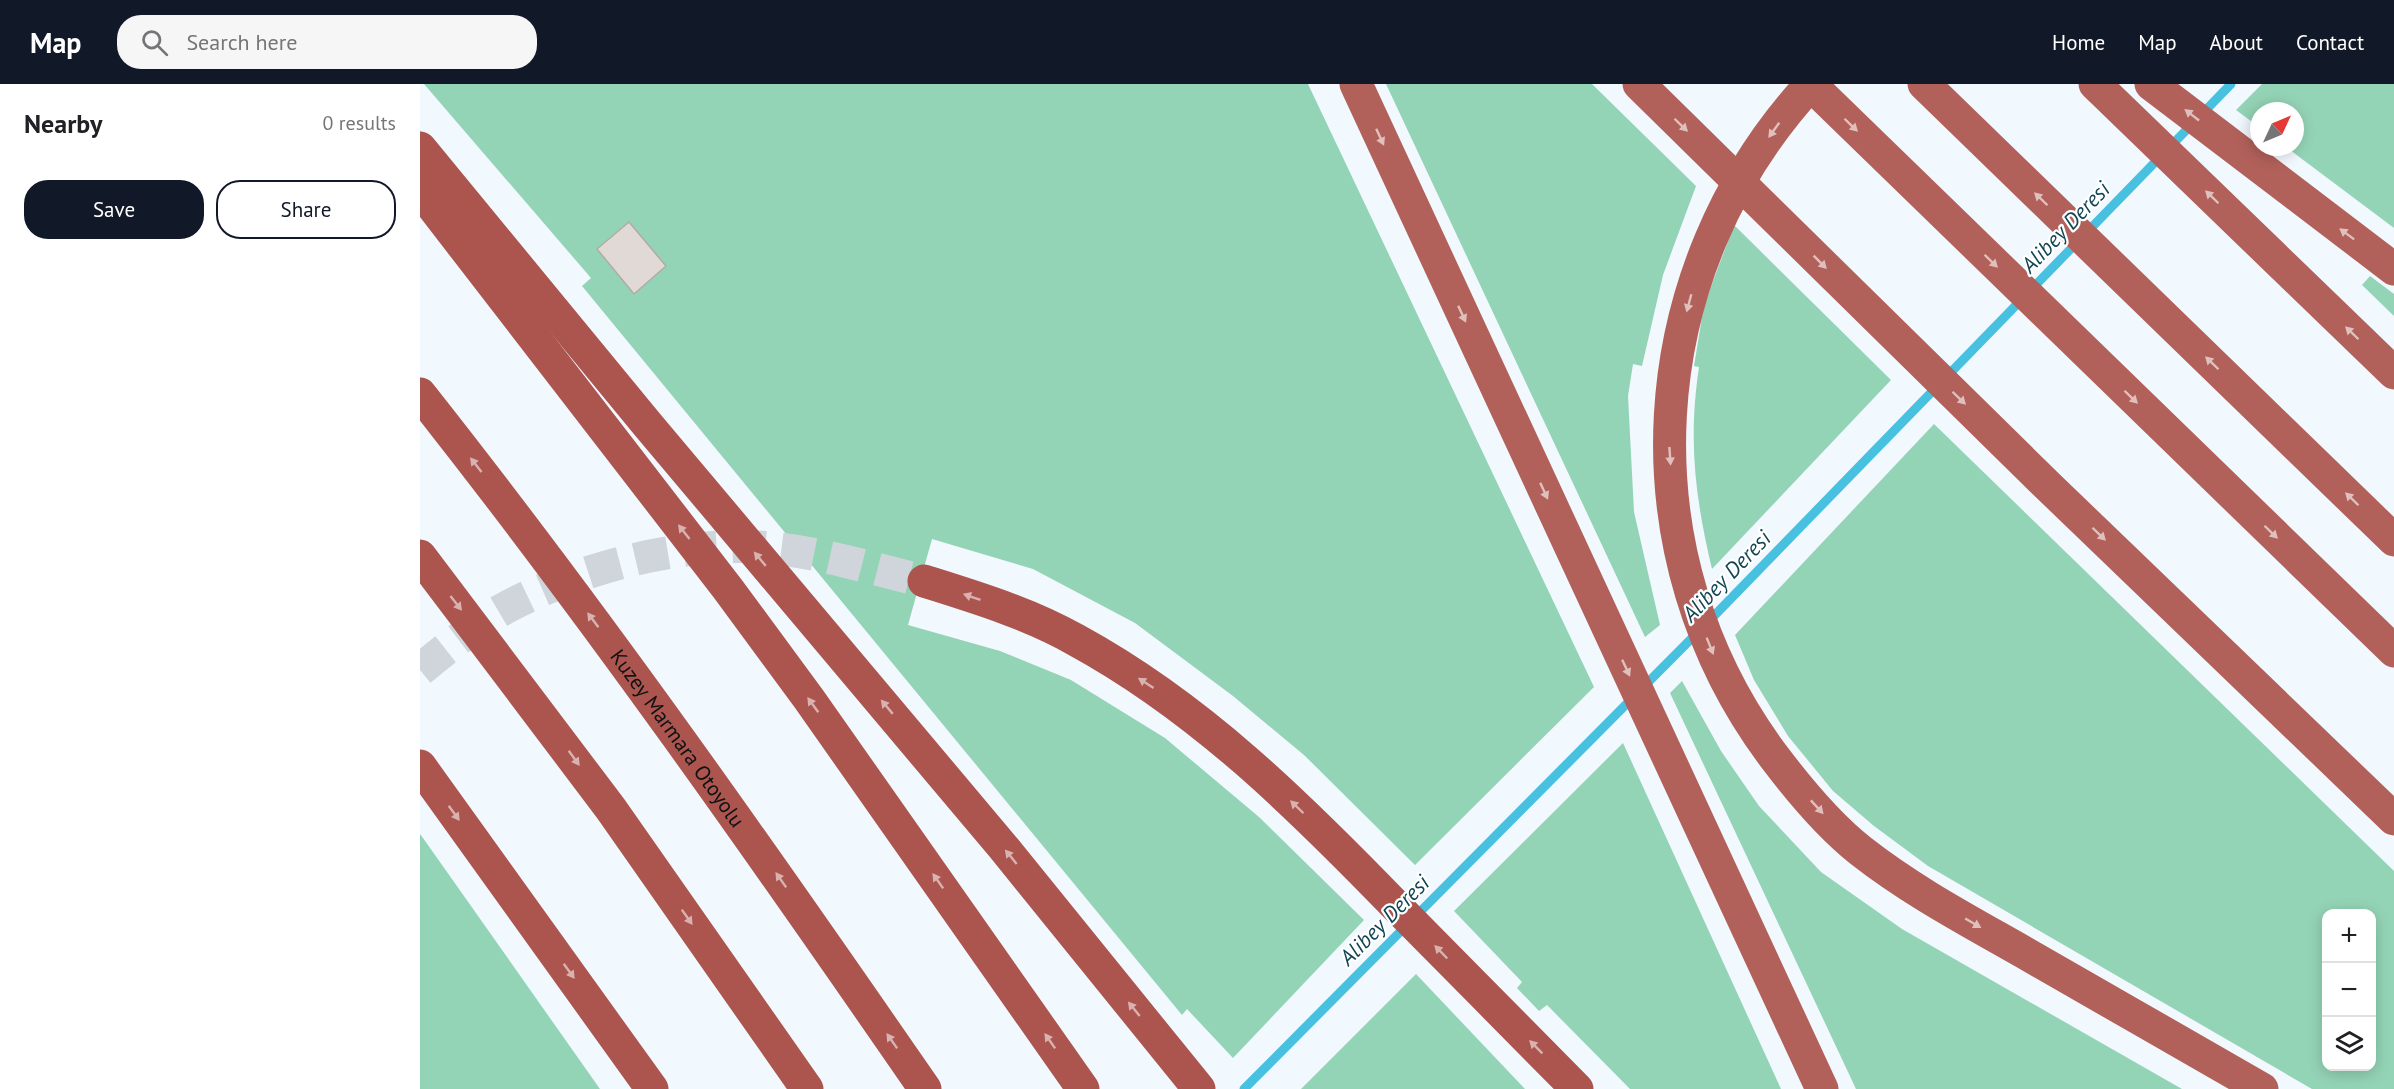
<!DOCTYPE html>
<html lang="en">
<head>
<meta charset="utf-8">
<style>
	body { margin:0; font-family:"PT Sans",sans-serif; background:#f6f6f6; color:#202124 }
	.controls { position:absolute; right:18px; bottom:18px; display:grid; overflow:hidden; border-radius:12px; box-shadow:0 3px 15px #0003 }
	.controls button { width:54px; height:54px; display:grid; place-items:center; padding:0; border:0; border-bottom:2px solid #e0e0e0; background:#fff; color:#202124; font:30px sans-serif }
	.compass { position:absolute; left:1830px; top:18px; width:54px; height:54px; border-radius:50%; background:#fff; box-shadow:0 3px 15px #0003; rotate:46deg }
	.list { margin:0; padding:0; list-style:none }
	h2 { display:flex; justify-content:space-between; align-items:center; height:78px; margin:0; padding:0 24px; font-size:26px }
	h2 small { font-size:20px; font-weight:400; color:#757577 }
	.actions { display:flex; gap:12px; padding:18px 24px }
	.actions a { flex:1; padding:14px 0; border:2px solid #111827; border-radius:24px; text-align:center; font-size:21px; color:#111827 }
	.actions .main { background:#111827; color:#fff }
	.icon { flex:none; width:33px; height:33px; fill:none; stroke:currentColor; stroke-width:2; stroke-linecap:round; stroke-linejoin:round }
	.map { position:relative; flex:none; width:1974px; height:1005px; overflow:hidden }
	header { display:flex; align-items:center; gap:36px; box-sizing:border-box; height:84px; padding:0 30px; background:#111827; color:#fff }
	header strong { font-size:28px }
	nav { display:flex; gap:33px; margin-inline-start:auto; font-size:21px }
	.search { width:420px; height:54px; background:#f6f6f6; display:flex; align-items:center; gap:15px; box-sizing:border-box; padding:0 21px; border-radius:24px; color:#757577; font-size:22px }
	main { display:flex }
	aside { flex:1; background:#fff }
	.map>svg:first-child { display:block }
</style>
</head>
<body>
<header>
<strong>Map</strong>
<div class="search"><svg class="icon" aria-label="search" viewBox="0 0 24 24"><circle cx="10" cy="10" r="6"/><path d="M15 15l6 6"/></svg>Search here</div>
<nav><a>Home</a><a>Map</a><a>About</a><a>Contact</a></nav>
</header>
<main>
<aside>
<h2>Nearby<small>0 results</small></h2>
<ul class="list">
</ul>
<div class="actions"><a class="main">Save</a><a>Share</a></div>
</aside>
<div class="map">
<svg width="1974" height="1005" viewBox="0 0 1974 1005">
	<rect width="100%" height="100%" fill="#f1f8fe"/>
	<path fill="#94d4b6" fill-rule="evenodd" d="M4,0H888L1174,603L995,781L884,671L813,612L715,539L613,485L512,455L488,541L580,567L651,596L745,654L839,733L944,836L813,974L767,925L762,931L162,202L171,194Z
		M966,0H1172L1276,102L1243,191L1222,282L1213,280L1208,312L1214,428L1240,541L1225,553Z
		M1842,0H1974V144L1866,63H1875V27H1839V43L1816,26Z
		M1314,141L1471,296L1292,485C1275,413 1268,357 1279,283L1274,282L1284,221Z
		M1950,192L1974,210V232L1942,201Z
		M1514,340L1974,787V1005H1892L1508,782L1454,742L1413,707L1368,652L1334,596L1315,551ZM1906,830H1952V982H1906Z
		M1262,597L1301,667L1339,722L1401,788L1482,845L1762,1005H1436L1250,609Z
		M1203,659L1361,1005H1210L1127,921L1119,927L1097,904L1102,898L1034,827Z
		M0,750L3,754L180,1005H0Z
		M996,890L1105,1005H881Z"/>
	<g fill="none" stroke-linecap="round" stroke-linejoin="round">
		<path stroke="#48c1e1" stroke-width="9" d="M1290,536L1811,0
			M824,1005L1280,546"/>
	</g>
	<path fill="#e1d9d5" stroke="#b2aba7" stroke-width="1.5" d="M209,138L246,182L214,210L177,165Z"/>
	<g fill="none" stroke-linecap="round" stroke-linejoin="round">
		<path stroke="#cfd5db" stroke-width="33" stroke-dasharray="33 16" stroke-linecap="butt" d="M0,586C27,564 57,539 89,522C166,481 274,454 361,465C409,471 457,486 504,497"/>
		<path stroke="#b2615a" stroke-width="33" d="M936,0L1402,1005
			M1391,0C1218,187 1201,471 1355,674C1380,707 1408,741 1441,767C1492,807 1549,837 1605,869C1684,914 1763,960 1842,1005
			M1504,0L1974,456
			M1675,0L1974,289
			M1731,0L1974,185"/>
		<g stroke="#ab554e" stroke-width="33">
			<path d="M0,64L227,340L583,763L779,1005"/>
			<path d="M0,106L308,505L389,615L663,1005"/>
			<path id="s1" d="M0,310C178,535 342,769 505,1005"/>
			<path d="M0,472L191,725L387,1005"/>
			<path d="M504,497C555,513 608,529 656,556C779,623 878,721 975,821C1036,882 1096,944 1157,1005"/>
			<path d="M0,682L232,1005"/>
		</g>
		<path stroke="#b2615a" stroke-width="33" d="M1219,0L1628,402L1974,735
			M1390,0L1974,567"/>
	</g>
	<defs><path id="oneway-solid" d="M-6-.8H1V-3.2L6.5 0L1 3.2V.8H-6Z" transform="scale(1.5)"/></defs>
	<g fill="#e0c0bd">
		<use href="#oneway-solid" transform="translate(1772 31) rotate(-142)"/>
		<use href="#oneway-solid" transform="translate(1261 41) rotate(44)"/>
		<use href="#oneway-solid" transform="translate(1431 41) rotate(44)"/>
		<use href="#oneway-solid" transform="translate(1354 46) rotate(126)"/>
		<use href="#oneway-solid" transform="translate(960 53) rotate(65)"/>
		<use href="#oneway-solid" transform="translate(1792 113) rotate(-136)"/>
		<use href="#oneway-solid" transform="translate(1621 115) rotate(-136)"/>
		<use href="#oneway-solid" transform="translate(1927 150) rotate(-143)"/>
		<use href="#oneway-solid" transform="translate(1571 177) rotate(44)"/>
		<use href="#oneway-solid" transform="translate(1400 178) rotate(45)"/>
		<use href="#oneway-solid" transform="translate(1269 219) rotate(105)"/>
		<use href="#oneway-solid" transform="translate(1042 230) rotate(65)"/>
		<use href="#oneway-solid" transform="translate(1932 249) rotate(-136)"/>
		<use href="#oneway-solid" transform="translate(1792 279) rotate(-136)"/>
		<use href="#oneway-solid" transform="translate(1711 313) rotate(44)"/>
		<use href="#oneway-solid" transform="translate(1539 314) rotate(44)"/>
		<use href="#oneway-solid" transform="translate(1250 372) rotate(86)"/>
		<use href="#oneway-solid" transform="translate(1124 407) rotate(65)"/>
		<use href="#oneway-solid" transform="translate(1932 415) rotate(-136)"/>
		<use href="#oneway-solid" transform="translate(1851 448) rotate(44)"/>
		<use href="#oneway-solid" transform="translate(1679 450) rotate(44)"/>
		<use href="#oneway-solid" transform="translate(1290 562) rotate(68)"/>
		<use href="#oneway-solid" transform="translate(1206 584) rotate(65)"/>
		<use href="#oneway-solid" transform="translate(1397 723) rotate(47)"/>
		<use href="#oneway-solid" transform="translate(1553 839) rotate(30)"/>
	</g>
	<g fill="#d9b2af">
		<use href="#oneway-solid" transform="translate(56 381) rotate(-128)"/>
		<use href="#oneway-solid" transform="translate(264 448) rotate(-128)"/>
		<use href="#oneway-solid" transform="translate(340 475) rotate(-130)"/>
		<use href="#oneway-solid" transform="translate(552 513) rotate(-161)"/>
		<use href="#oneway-solid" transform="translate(36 519) rotate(52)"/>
		<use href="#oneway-solid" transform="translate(173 536) rotate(-127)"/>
		<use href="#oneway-solid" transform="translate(726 599) rotate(-147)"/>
		<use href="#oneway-solid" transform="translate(393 621) rotate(-126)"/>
		<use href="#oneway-solid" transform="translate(467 623) rotate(-130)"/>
		<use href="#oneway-solid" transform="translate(154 674) rotate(54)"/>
		<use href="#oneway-solid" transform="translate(877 723) rotate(-136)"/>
		<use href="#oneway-solid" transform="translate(34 729) rotate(54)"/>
		<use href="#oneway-solid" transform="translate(591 773) rotate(-129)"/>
		<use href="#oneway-solid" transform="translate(361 796) rotate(-125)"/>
		<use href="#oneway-solid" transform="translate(518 797) rotate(-125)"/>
		<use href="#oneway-solid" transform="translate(267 833) rotate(55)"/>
		<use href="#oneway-solid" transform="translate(1021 868) rotate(-134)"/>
		<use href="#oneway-solid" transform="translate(149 887) rotate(54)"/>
		<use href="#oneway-solid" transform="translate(714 925) rotate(-129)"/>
		<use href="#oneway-solid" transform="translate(472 957) rotate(-125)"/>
		<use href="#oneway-solid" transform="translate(630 957) rotate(-125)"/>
		<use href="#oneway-solid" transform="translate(1116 963) rotate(-135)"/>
	</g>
	<g text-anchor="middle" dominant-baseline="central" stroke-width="4.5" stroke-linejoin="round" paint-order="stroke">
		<g font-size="21" fill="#0f1113" stroke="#fff">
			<text stroke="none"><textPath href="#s1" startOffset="430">Kuzey Marmara Otoyolu</textPath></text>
		</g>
		<g font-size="22" font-style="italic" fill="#124654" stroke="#fff">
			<text transform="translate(1645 143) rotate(-46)">Alibey Deresi</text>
			<text transform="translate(1306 492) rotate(-46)">Alibey Deresi</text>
			<text transform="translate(964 836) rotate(-45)">Alibey Deresi</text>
		</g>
	</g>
</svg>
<div class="controls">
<button>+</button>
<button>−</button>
<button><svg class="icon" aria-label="layers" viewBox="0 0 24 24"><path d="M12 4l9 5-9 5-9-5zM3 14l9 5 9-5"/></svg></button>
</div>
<svg class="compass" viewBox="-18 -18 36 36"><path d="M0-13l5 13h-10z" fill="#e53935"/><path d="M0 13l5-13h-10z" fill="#757577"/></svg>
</div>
</main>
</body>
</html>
